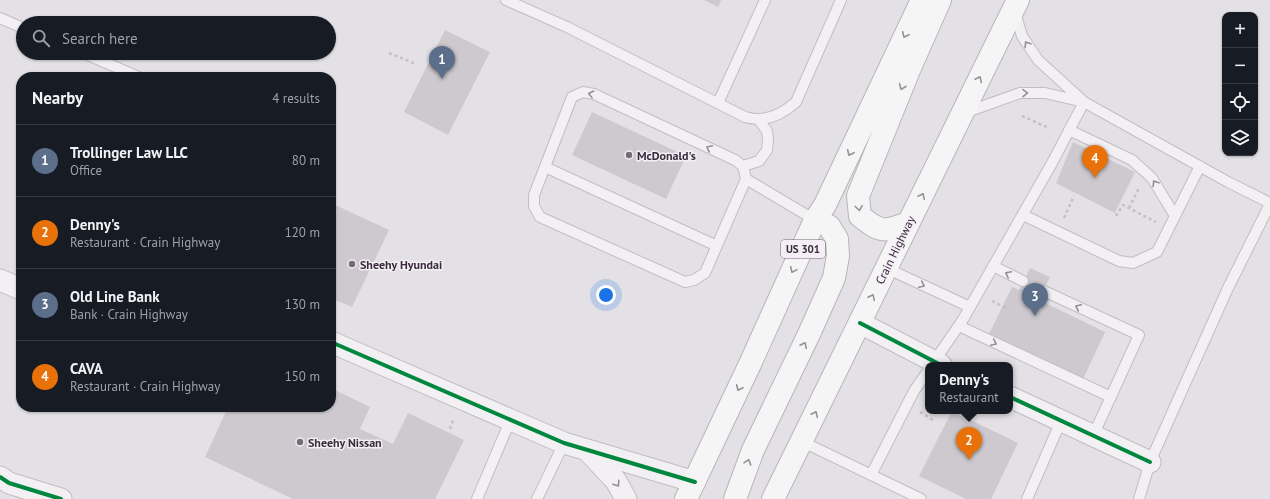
<!DOCTYPE html>
<html lang="en">
<head>
<meta charset="utf-8">
<style>
	body { margin:0; font-family:"PT Sans",sans-serif; background:#242831; color:#f1f3f6 }
	.controls { position:absolute; right:12px; top:12px; display:grid; overflow:hidden; border-radius:8px; box-shadow:0 1px 3px #0004 }
	.controls button { width:36px; height:36px; display:grid; place-items:center; padding:0; border:0; border-bottom:1px solid #363941; background:#171b24; color:#f1f3f6; font:20px sans-serif }
	.you { position:absolute; left:606px; top:295px; width:14px; height:14px; margin:-10px; border:3px solid #fff; border-radius:50%; background:#1a73e8; box-shadow:0 0 0 6px #1a73e833 }
	.badge { display:grid; place-items:center; width:26px; height:26px; border-radius:50%; background:#1a73e8; color:#fff; font-size:13px; font-weight:700 }
	.pin { position:absolute; translate:-50% -33px; filter:drop-shadow(0 1px 2px #0008) }
	.pin::after { content:''; position:absolute; top:21px; width:14px; height:12px; background:inherit; clip-path:polygon(0 0,100% 0,50% 100%) }
	.popup { position:absolute; left:925px; top:362px; width:88px; height:52px; box-sizing:border-box; display:grid; place-content:center; border-radius:8px; background:#171b24; filter:drop-shadow(0 1px 3px #0005); font-size:13px; white-space:nowrap; color:#9ea1a6 }
	.popup b { font-size:15px; color:#f1f3f6 }
	.popup::after { content:''; position:absolute; left:50%; top:100%; margin-left:-8px; border:8px solid transparent; border-top-color:#171b24 }
	.list { margin:0; padding:0; list-style:none }
	h2 { display:flex; justify-content:space-between; align-items:center; height:52px; margin:0; padding:0 16px; font-size:17px }
	h2 small { font-size:13px; font-weight:400; color:#9ea1a6 }
	.list li { display:grid; grid-template-columns:26px 1fr auto; gap:12px; align-items:center; box-sizing:border-box; height:72px; padding:0 16px; border-top:1px solid #363941 }
	.list b { display:block; font-size:15px; white-space:nowrap }
	.list p { margin:0; font-size:13px; white-space:nowrap; color:#9ea1a6 }
	.list em { font-size:13px; font-style:normal; color:#9ea1a6 }
	.icon { flex:none; width:22px; height:22px; fill:none; stroke:currentColor; stroke-width:2; stroke-linecap:round; stroke-linejoin:round }
	.map { position:relative; flex:none; width:1270px; height:499px; overflow:hidden }
	.search { position:absolute; background:#171b24; box-shadow:0 1px 3px #0004; left:16px; top:16px; width:320px; height:44px; display:flex; align-items:center; gap:10px; box-sizing:border-box; padding:0 14px; border-radius:22px; color:#9ea1a6; font-size:15px }
	.panel { position:absolute; background:#171b24; box-shadow:0 1px 3px #0004; left:16px; top:72px; width:320px; height:340px; border-radius:16px }
	.map>svg:first-child { display:block }
</style>
</head>
<body>
<div class="map">
<svg width="1270" height="499" viewBox="0 0 1270 499">
	<rect width="100%" height="100%" fill="#e4e1e6"/>
	<path fill="#cdc9ce" d="M704,0H721L718,7Z
		M445,30L490,52L448,135L404,112Z
		M592,112L686,156L666,199L572,155Z
		M1073,142L1135,172L1115,213L1056,183Z
		M331,203L389,230L352,307L331,298Z
		M1030,268L1050,277L1039,300L1105,332L1083,379L989,334L1012,287L1019,290Z
		M331,388L370,407L360,429L393,444L408,413L464,440L435,499H293L205,457L228,407H331Z
		M952,411L1018,443L991,499H966L919,476Z"/>
	<g fill="none" stroke-linecap="round" stroke-linejoin="round">
		<defs>
			<path id="service" d="M506,0L567,27L745,117C749,118 754,119 758,119C772,119 786,111 796,102L841,0
				M1015,12L1022,36L1038,60L1084,102L1228,182L1270,203
				M0,18L23,28
				M83,53L139,77
				M718,103L765,0
				M964,113L1020,93H1045L1084,102
				M1069,130L1132,160L1152,178L1175,216
				M743,166L759,161L767,150L768,140L767,131L758,119
				M545,167L717,246
				M746,179L743,166L735,160L594,94L583,92L572,97L534,195V206L540,217L685,282L694,280L705,273L746,179L815,220
				M1023,215L1119,261L1133,263L1157,252L1200,166
				M993,266L1023,281
				M886,268L970,307
				M1044,291L1139,335L1093,436
				M959,326L1111,397
				M933,363L962,321L1052,163L1084,102
				M801,441L921,499
				M871,475L914,391L928,371
				M477,499L510,421
				M537,499L564,443
				M1027,499L1061,421
				M1139,499L1150,462L1228,288L1270,204"/>
			<path id="minor" d="M0,280L21,289
				M860,323L941,365
				M331,342L564,443L695,482
				M1010,397L1150,462
				M587,450L616,481L626,499
				M0,477L9,483L61,499"/>
			<path id="trunk" d="M908,223C884,232 881,233 860,216L858,196L909,70L940,0
				M686,499L750,364L815,220L825,205L922,0
				M735,499L753,450L809,334L834,278L838,256L837,239L829,226L815,220
				M773,499L1018,0"/>
		</defs>
		<use href="#service" stroke="#c1bec2" stroke-width="12"/>
		<use href="#minor" stroke="#c1bec2" stroke-width="23"/>
		<use href="#trunk" stroke="#b8b4ba" stroke-width="24"/>
		<path stroke="#c4c0c5" stroke-width="2.5" stroke-dasharray="3 3" stroke-linecap="butt" d="M389,53L416,64
			M1022,116L1049,128
			M1129,208L1139,188
			M1116,216L1123,205L1156,222
			M1064,218L1074,196
			M992,301L1006,308
			M920,412L933,420
			M450,429L454,418"/>
		<use href="#service" stroke="#f2f0f3" stroke-width="10"/>
		<use href="#minor" stroke="#f2f0f3" stroke-width="21"/>
		<use href="#trunk" stroke="#f6f5f6" stroke-width="22"/>
		<defs>
			<path id="cycleway" d="M860,323L941,365
				M331,342L564,443L695,482
				M1010,397L1150,462
				M0,477L9,483L61,499"/>
		</defs>
		<use href="#cycleway" stroke="#f3eff5" stroke-width="6"/>
		<use href="#cycleway" stroke="#00873e" stroke-width="4"/>
	</g>
	<defs><path id="oneway-chevron" d="M-2-3.5L2.5 0L-2 3.5" fill="none" stroke-width="1.6" stroke-linecap="round" stroke-linejoin="round"/></defs>
	<g stroke="#989099">
		<use href="#oneway-chevron" transform="translate(905 35) rotate(115)"/>
		<use href="#oneway-chevron" transform="translate(979 79) rotate(-64)"/>
		<use href="#oneway-chevron" transform="translate(902 87) rotate(112)"/>
		<use href="#oneway-chevron" transform="translate(850 153) rotate(115)"/>
		<use href="#oneway-chevron" transform="translate(922 196) rotate(-64)"/>
		<use href="#oneway-chevron" transform="translate(859 208) rotate(83)"/>
		<use href="#oneway-chevron" transform="translate(793 270) rotate(114)"/>
		<use href="#oneway-chevron" transform="translate(872 297) rotate(-64)"/>
		<use href="#oneway-chevron" transform="translate(804 345) rotate(-64)"/>
		<use href="#oneway-chevron" transform="translate(739 388) rotate(115)"/>
		<use href="#oneway-chevron" transform="translate(815 414) rotate(-64)"/>
		<use href="#oneway-chevron" transform="translate(748 462) rotate(-71)"/>
	</g>
	<g stroke="#968d98">
		<use href="#oneway-chevron" transform="translate(1027 44) rotate(-122)"/>
		<use href="#oneway-chevron" transform="translate(1025 93) rotate(-1)"/>
		<use href="#oneway-chevron" transform="translate(591 94) rotate(-166)"/>
		<use href="#oneway-chevron" transform="translate(709 148) rotate(-155)"/>
		<use href="#oneway-chevron" transform="translate(1155 183) rotate(-122)"/>
		<use href="#oneway-chevron" transform="translate(1008 274) rotate(-153)"/>
		<use href="#oneway-chevron" transform="translate(922 285) rotate(25)"/>
		<use href="#oneway-chevron" transform="translate(1078 307) rotate(-155)"/>
		<use href="#oneway-chevron" transform="translate(994 343) rotate(25)"/>
		<use href="#oneway-chevron" transform="translate(617 484) rotate(56)"/>
	</g>
	<g fill="#756a78" stroke="#f3eff5" stroke-width="1.5">
		<circle cx="629" cy="155" r="4"/>
		<circle cx="352" cy="264" r="4"/>
		<circle cx="300" cy="442" r="4"/>
	</g>
	<g text-anchor="middle" dominant-baseline="central" stroke-width="3" stroke-linejoin="round" paint-order="stroke">
		<rect fill="#f3eff5" stroke="#716574" stroke-width="1" x="781" y="240" width="44" height="18" rx="3"/>
		<g font-size="11" font-weight="bold" fill="#392a3c">
			<text x="803" y="249">US 301</text>
		</g>
		<g font-size="12" font-weight="bold" fill="#392a3c" stroke="#f3eff5" text-anchor="start">
			<text x="637" y="155">McDonald's</text>
			<text x="360" y="264">Sheehy Hyundai</text>
			<text x="308" y="442">Sheehy Nissan</text>
		</g>
		<g font-size="12" fill="#392a3c" stroke="#f3eff5">
			<text transform="translate(895 250) rotate(-64)">Crain Highway</text>
		</g>
	</g>
</svg>
<div class="controls">
<button>+</button>
<button>−</button>
<button><svg class="icon" aria-label="locate" viewBox="0 0 24 24"><circle cx="12" cy="12" r="6"/><path d="M12 2v4M12 18v4M2 12h4M18 12h4"/></svg></button>
<button><svg class="icon" aria-label="layers" viewBox="0 0 24 24"><path d="M12 4l9 5-9 5-9-5zM3 14l9 5 9-5"/></svg></button>
</div>
<div class="you"></div>
<div class="pin badge" style="left:442px;top:79px;background:#5c6f8a">1</div>
<div class="pin badge" style="left:969px;top:460px;background:#e8710a">2</div>
<div class="popup"><b>Denny's</b>Restaurant</div>
<div class="pin badge" style="left:1035px;top:316px;background:#5c6f8a">3</div>
<div class="pin badge" style="left:1095px;top:178px;background:#e8710a">4</div>
<div class="search"><svg class="icon" aria-label="search" viewBox="0 0 24 24"><circle cx="10" cy="10" r="6"/><path d="M15 15l6 6"/></svg>Search here</div>
<section class="panel">
<h2>Nearby<small>4 results</small></h2>
<ul class="list">
<li><span class="badge" style="background:#5c6f8a">1</span><div><b>Trollinger Law LLC</b><p>Office</p></div><em>80 m</em></li>
<li><span class="badge" style="background:#e8710a">2</span><div><b>Denny's</b><p>Restaurant · Crain Highway</p></div><em>120 m</em></li>
<li><span class="badge" style="background:#5c6f8a">3</span><div><b>Old Line Bank</b><p>Bank · Crain Highway</p></div><em>130 m</em></li>
<li><span class="badge" style="background:#e8710a">4</span><div><b>CAVA</b><p>Restaurant · Crain Highway</p></div><em>150 m</em></li>
</ul>
</section>
</div>
</body>
</html>
